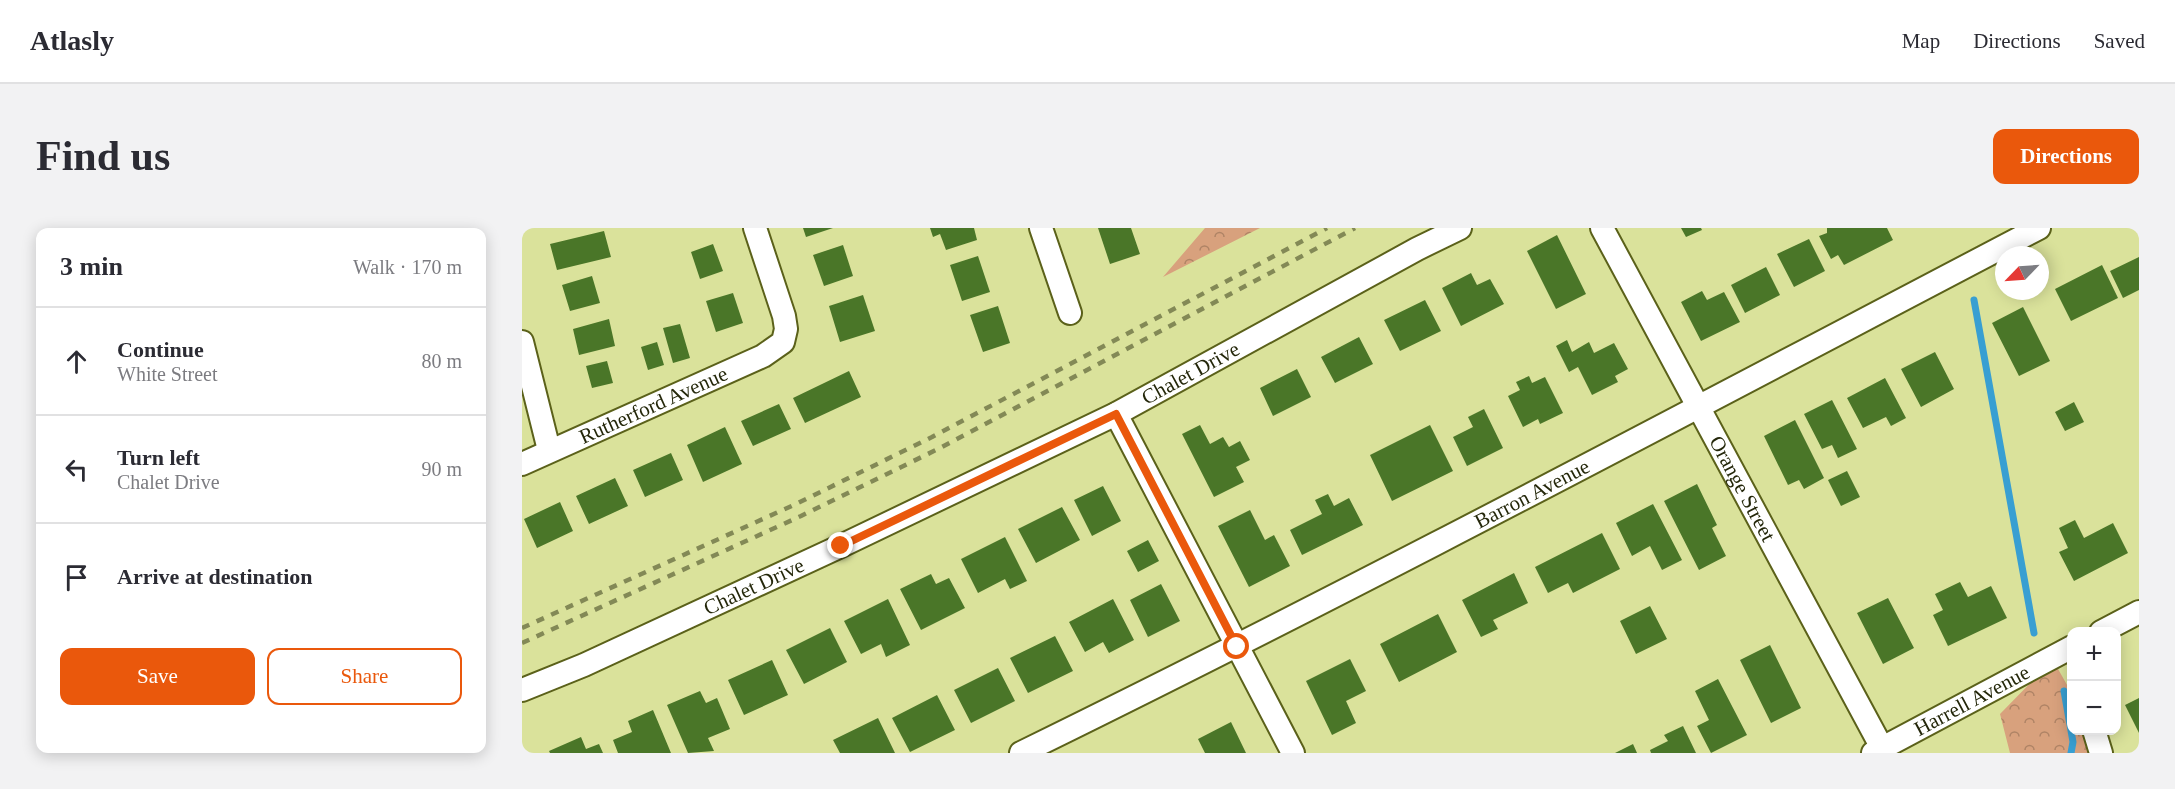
<!DOCTYPE html>
<html lang="en">
<head>
<meta charset="utf-8">
<style>
	body { margin:0; font-family:Georgia,serif; background:#f2f2f3; color:#2b2b33 }
	.controls { position:absolute; right:18px; bottom:18px; display:grid; overflow:hidden; border-radius:12px; box-shadow:0 3px 15px #0003 }
	.controls button { width:54px; height:54px; display:grid; place-items:center; padding:0; border:0; border-bottom:2px solid #e1e1e2; background:#fff; color:#2b2b33; font:30px sans-serif }
	.compass { position:absolute; left:1473px; top:18px; width:54px; height:54px; border-radius:50%; background:#fff; box-shadow:0 3px 15px #0003; rotate:245deg }
	.stop { position:absolute; width:18px; height:18px; margin:-14px; border:4px solid #ea580c; border-radius:50%; background:#fff }
	.stop.end { background:#ea580c; border-color:#fff; box-shadow:0 2px 6px #0008 }
	.list { margin:0; padding:0; list-style:none }
	h2 { display:flex; justify-content:space-between; align-items:center; height:78px; margin:0; padding:0 24px; font-size:26px }
	h2 small { font-size:20px; font-weight:400; color:#7c7c81 }
	.list li { display:grid; grid-template-columns:39px 1fr auto; gap:18px; align-items:center; box-sizing:border-box; height:108px; padding:0 24px; border-top:2px solid #e1e1e2 }
	.list b { display:block; font-size:22px; white-space:nowrap }
	.list p { margin:0; font-size:20px; white-space:nowrap; color:#7c7c81 }
	.list em { font-size:20px; font-style:normal; color:#7c7c81 }
	.actions { display:flex; gap:12px; padding:18px 24px }
	.actions a { flex:1; padding:14px 0; border:2px solid #ea580c; border-radius:12px; text-align:center; font-size:21px; color:#ea580c }
	.actions .main { background:#ea580c; color:#fff }
	.icon { flex:none; width:33px; height:33px; fill:none; stroke:currentColor; stroke-width:2; stroke-linecap:round; stroke-linejoin:round }
	.map { position:relative; flex:none; width:1617px; height:525px; overflow:hidden; border-radius:12px }
	header { display:flex; align-items:center; gap:36px; box-sizing:border-box; height:84px; padding:0 30px; background:#fff; border-bottom:2px solid #e1e1e2 }
	header strong { font-size:28px }
	nav { display:flex; gap:33px; margin-inline-start:auto; font-size:21px }
	.intro { display:flex; align-items:center; justify-content:space-between; box-sizing:border-box; height:144px; padding:0 36px }
	h1 { margin:0; font-size:42px }
	.button { padding:15px 27px; border-radius:12px; background:#ea580c; color:#fff; font-size:21px; font-weight:700 }
	main { display:flex; gap:36px; padding:0 36px }
	aside { flex:1; background:#fff; border-radius:12px; box-shadow:0 3px 15px #0003 }
	.map>svg:first-child { display:block }
</style>
</head>
<body>
<header>
<strong>Atlasly</strong>
<nav><a>Map</a><a>Directions</a><a>Saved</a></nav>
</header>
<div class="intro"><h1>Find us</h1><a class="button">Directions</a></div>
<main>
<aside>
<h2>3 min<small>Walk · 170 m</small></h2>
<ul class="list">
<li><svg class="icon" aria-label="ahead" viewBox="0 0 24 24"><path d="M12 20V5M6 11l6-6 6 6"/></svg><div><b>Continue</b><p>White Street</p></div><em>80 m</em></li>
<li><svg class="icon" aria-label="left" viewBox="0 0 24 24"><path d="M17 20v-9H6M10 6l-5 5 5 5"/></svg><div><b>Turn left</b><p>Chalet Drive</p></div><em>90 m</em></li>
<li><svg class="icon" aria-label="arrive" viewBox="0 0 24 24"><path d="M6 21V4h12l-3 4 3 4H6"/></svg><div><b>Arrive at destination</b></div></li>
</ul>
<div class="actions"><a class="main">Save</a><a>Share</a></div>
</aside>
<div class="map">
<svg width="1617" height="525" viewBox="0 0 1617 525">
	<defs>
		<pattern id="forest-crowns" width="20" height="18" patternUnits="userSpaceOnUse" patternTransform="scale(1.5)"><rect width="20" height="18" fill="#d8a17d"/><path d="M2 6a3 3 0 1 1 6 0M12 15a3 3 0 1 1 6 0" fill="none" stroke="#af8365"/></pattern>
	</defs>
	<rect width="100%" height="100%" fill="#dae29b"/>
	<path fill="url(#forest-crowns)" d="M683,0H738L641,49Z
		M1531,432L1549,464L1550,502L1569,503V525H1488L1478,486Z"/>
	<g fill="none" stroke-linecap="round" stroke-linejoin="round">
		<path stroke="#389fd2" stroke-width="7" d="M1452,72L1512,405
			M1542,463L1551,514L1549,525"/>
	</g>
	<path fill="#4a7628" d="M281,0H311L284,9Z
		M408,0H452L455,12L424,22L418,6L411,9Z
		M576,0H609L618,26L588,36Z
		M1159,0H1179L1180,2L1164,9Z
		M1305,0H1365L1371,12L1322,37L1316,27L1309,31L1297,8L1305,5Z
		M82,3L89,29L35,42L28,16Z
		M1035,7L1064,66L1034,81L1005,23Z
		M1287,11L1303,43L1272,59L1255,26Z
		M191,16L201,43L178,51L169,24Z
		M321,17L331,48L302,58L291,27Z
		M456,28L468,64L440,73L428,37Z
		M1617,29V62L1601,70L1588,43Z
		M1580,37L1596,70L1549,93L1533,61Z
		M1244,39L1258,67L1223,85L1209,57Z
		M949,45L955,57L968,51L982,76L939,98L920,60Z
		M70,48L78,75L48,83L40,57Z
		M1180,63L1185,72L1202,64L1218,94L1179,113L1159,74Z
		M211,65L221,95L194,104L184,73Z
		M341,67L353,103L318,114L307,78Z
		M903,72L919,103L878,123L862,92Z
		M476,78L488,115L461,124L448,87Z
		M1501,79L1528,133L1497,148L1470,95Z
		M87,91L93,118L57,127L51,101Z
		M158,96L168,130L151,135L141,100Z
		M837,109L851,136L813,155L799,129Z
		M1045,112L1050,124L1067,114L1072,125L1092,115L1106,141L1093,148L1096,154L1070,167L1056,139L1047,144L1034,118Z
		M135,114L142,137L126,142L119,119Z
		M1413,124L1432,161L1399,179L1379,141Z
		M85,133L91,155L70,160L64,138Z
		M775,141L789,169L751,188L738,160Z
		M327,143L339,169L283,195L271,170Z
		M1007,148L1010,155L1023,149L1041,185L1018,196L1016,191L1001,199L986,168L998,162L994,154Z
		M1363,150L1384,190L1369,198L1364,189L1341,200L1325,170Z
		M1310,172L1335,221L1316,230L1310,217L1300,221L1282,186Z
		M1552,174L1562,194L1543,203L1533,184Z
		M257,176L269,201L231,218L219,193Z
		M962,181L981,220L945,238L931,209L951,199L946,189Z
		M1273,192L1302,250L1282,261L1277,252L1266,257L1242,208Z
		M678,197L688,216L701,209L707,219L718,213L728,232L714,239L722,254L692,269L660,206Z
		M908,197L931,243L870,273L848,227Z
		M203,199L220,236L181,254L165,217Z
		M149,225L161,252L123,269L111,242Z
		M1325,243L1338,269L1319,278L1306,252Z
		M93,250L106,278L67,296L54,268Z
		M1175,256L1195,297L1190,300L1204,328L1177,342L1142,273Z
		M581,258L599,293L570,308L552,272Z
		M806,266L812,278L827,270L841,297L780,327L768,302L800,286L793,272Z
		M38,274L51,303L15,320L2,291Z
		M1131,276L1160,332L1140,342L1128,318L1110,328L1094,295Z
		M540,279L558,312L514,335L496,301Z
		M728,282L743,312L752,307L768,338L727,359L696,298Z
		M1553,292L1562,310L1591,295L1606,325L1552,353L1537,324L1546,320L1537,300Z
		M1080,305L1098,341L1051,365L1046,355L1026,365L1013,339Z
		M483,309L505,353L488,361L483,351L456,365L439,331Z
		M626,312L637,333L616,344L605,323Z
		M992,345L1006,375L971,392L976,401L959,409L940,372Z
		M409,346L414,356L427,350L443,380L399,402L378,361Z
		M1438,354L1446,369L1469,358L1485,390L1426,418L1411,387L1421,382L1413,366Z
		M639,356L658,393L626,409L608,372Z
		M1366,370L1392,420L1361,436L1335,385Z
		M366,371L388,417L364,429L359,416L339,426L322,393Z
		M591,371L612,412L587,425L581,414L563,424L547,394Z
		M1128,378L1145,411L1114,426L1098,393Z
		M916,386L935,424L877,454L858,416Z
		M308,400L325,434L282,456L264,422Z
		M533,408L551,443L506,465L488,430Z
		M1248,417L1279,480L1249,495L1218,432Z
		M828,431L844,463L824,473L834,495L810,507L784,453Z
		M250,432L266,467L222,487L206,452Z
		M476,440L493,473L449,495L432,462Z
		M1196,451L1225,507L1189,525L1175,498L1187,492L1173,463Z
		M178,463L184,475L195,470L208,501L186,510L192,523L166,525L145,477Z
		M415,467L433,502L388,524L370,490Z
		M1617,470V505L1603,477Z
		M131,482L149,525H96L91,512L110,504L106,493Z
		M356,490L373,525H318L311,512Z
		M709,494L724,525H683L676,511Z
		M1161,498L1174,525H1129L1128,522L1146,513L1142,507Z
		M59,509L64,521L77,516L81,525H28L27,523Z
		M1111,516L1115,525H1093Z"/>
	<g fill="none" stroke-linecap="round" stroke-linejoin="round">
		<defs>
			<g id="minor">
				<path d="M519,0L548,85"/>
				<path id="s1" d="M1080,0L1360,520"/>
				<path d="M0,114L27,222"/>
				<path d="M594,186L771,525"/>
				<path id="s2" d="M0,236L241,128L261,114L264,101L262,88L233,0"/>
				<path d="M1579,404L1617,384"/>
				<path id="s3" d="M0,462L62,437L319,318L594,186L895,21L938,0"/>
				<path d="M1572,502L1579,525"/>
				<path id="s4" d="M499,525C842,357 1179,177 1517,0"/>
				<path id="s5" d="M1351,525L1550,419"/>
			</g>
		</defs>
		<use href="#minor" stroke="#5b611a" stroke-width="26"/>
		<use href="#minor" stroke="#fff" stroke-width="22"/>
		<path stroke="#838956" stroke-width="4.5" stroke-dasharray="8 8" stroke-linecap="butt" d="M0,400L274,276L410,209L805,0
			M0,415L279,288L416,221L833,0"/>
	</g>
	<g fill="none" stroke-linecap="round" stroke-linejoin="round">
		<path stroke="#ea580c" stroke-width="8" d="M319,318L594,186L715,419"/>
	</g>
	<g text-anchor="middle" dominant-baseline="central" stroke-width="6" stroke-linejoin="round" paint-order="stroke">
		<g font-size="21" fill="#24270a" stroke="#fbfee9">
			<text stroke="none"><textPath href="#s3" startOffset="740">Chalet Drive</textPath></text>
			<text stroke="none"><textPath href="#s2" startOffset="144">Rutherford Avenue</textPath></text>
			<text stroke="none"><textPath href="#s1" startOffset="296">Orange Street</textPath></text>
			<text stroke="none"><textPath href="#s4" startOffset="573">Barron Avenue</textPath></text>
			<text stroke="none"><textPath href="#s3" startOffset="254">Chalet Drive</textPath></text>
			<text stroke="none"><textPath href="#s5" startOffset="112">Harrell Avenue</textPath></text>
		</g>
	</g>
</svg>
<div class="controls">
<button>+</button>
<button>−</button>
</div>
<svg class="compass" viewBox="-18 -18 36 36"><path d="M0-13l5 13h-10z" fill="#e53935"/><path d="M0 13l5-13h-10z" fill="#7c7c81"/></svg>
<div class="stop" style="left:715px;top:419px"></div>
<div class="stop end" style="left:319px;top:318px"></div>
</div>
</main>
</body>
</html>
